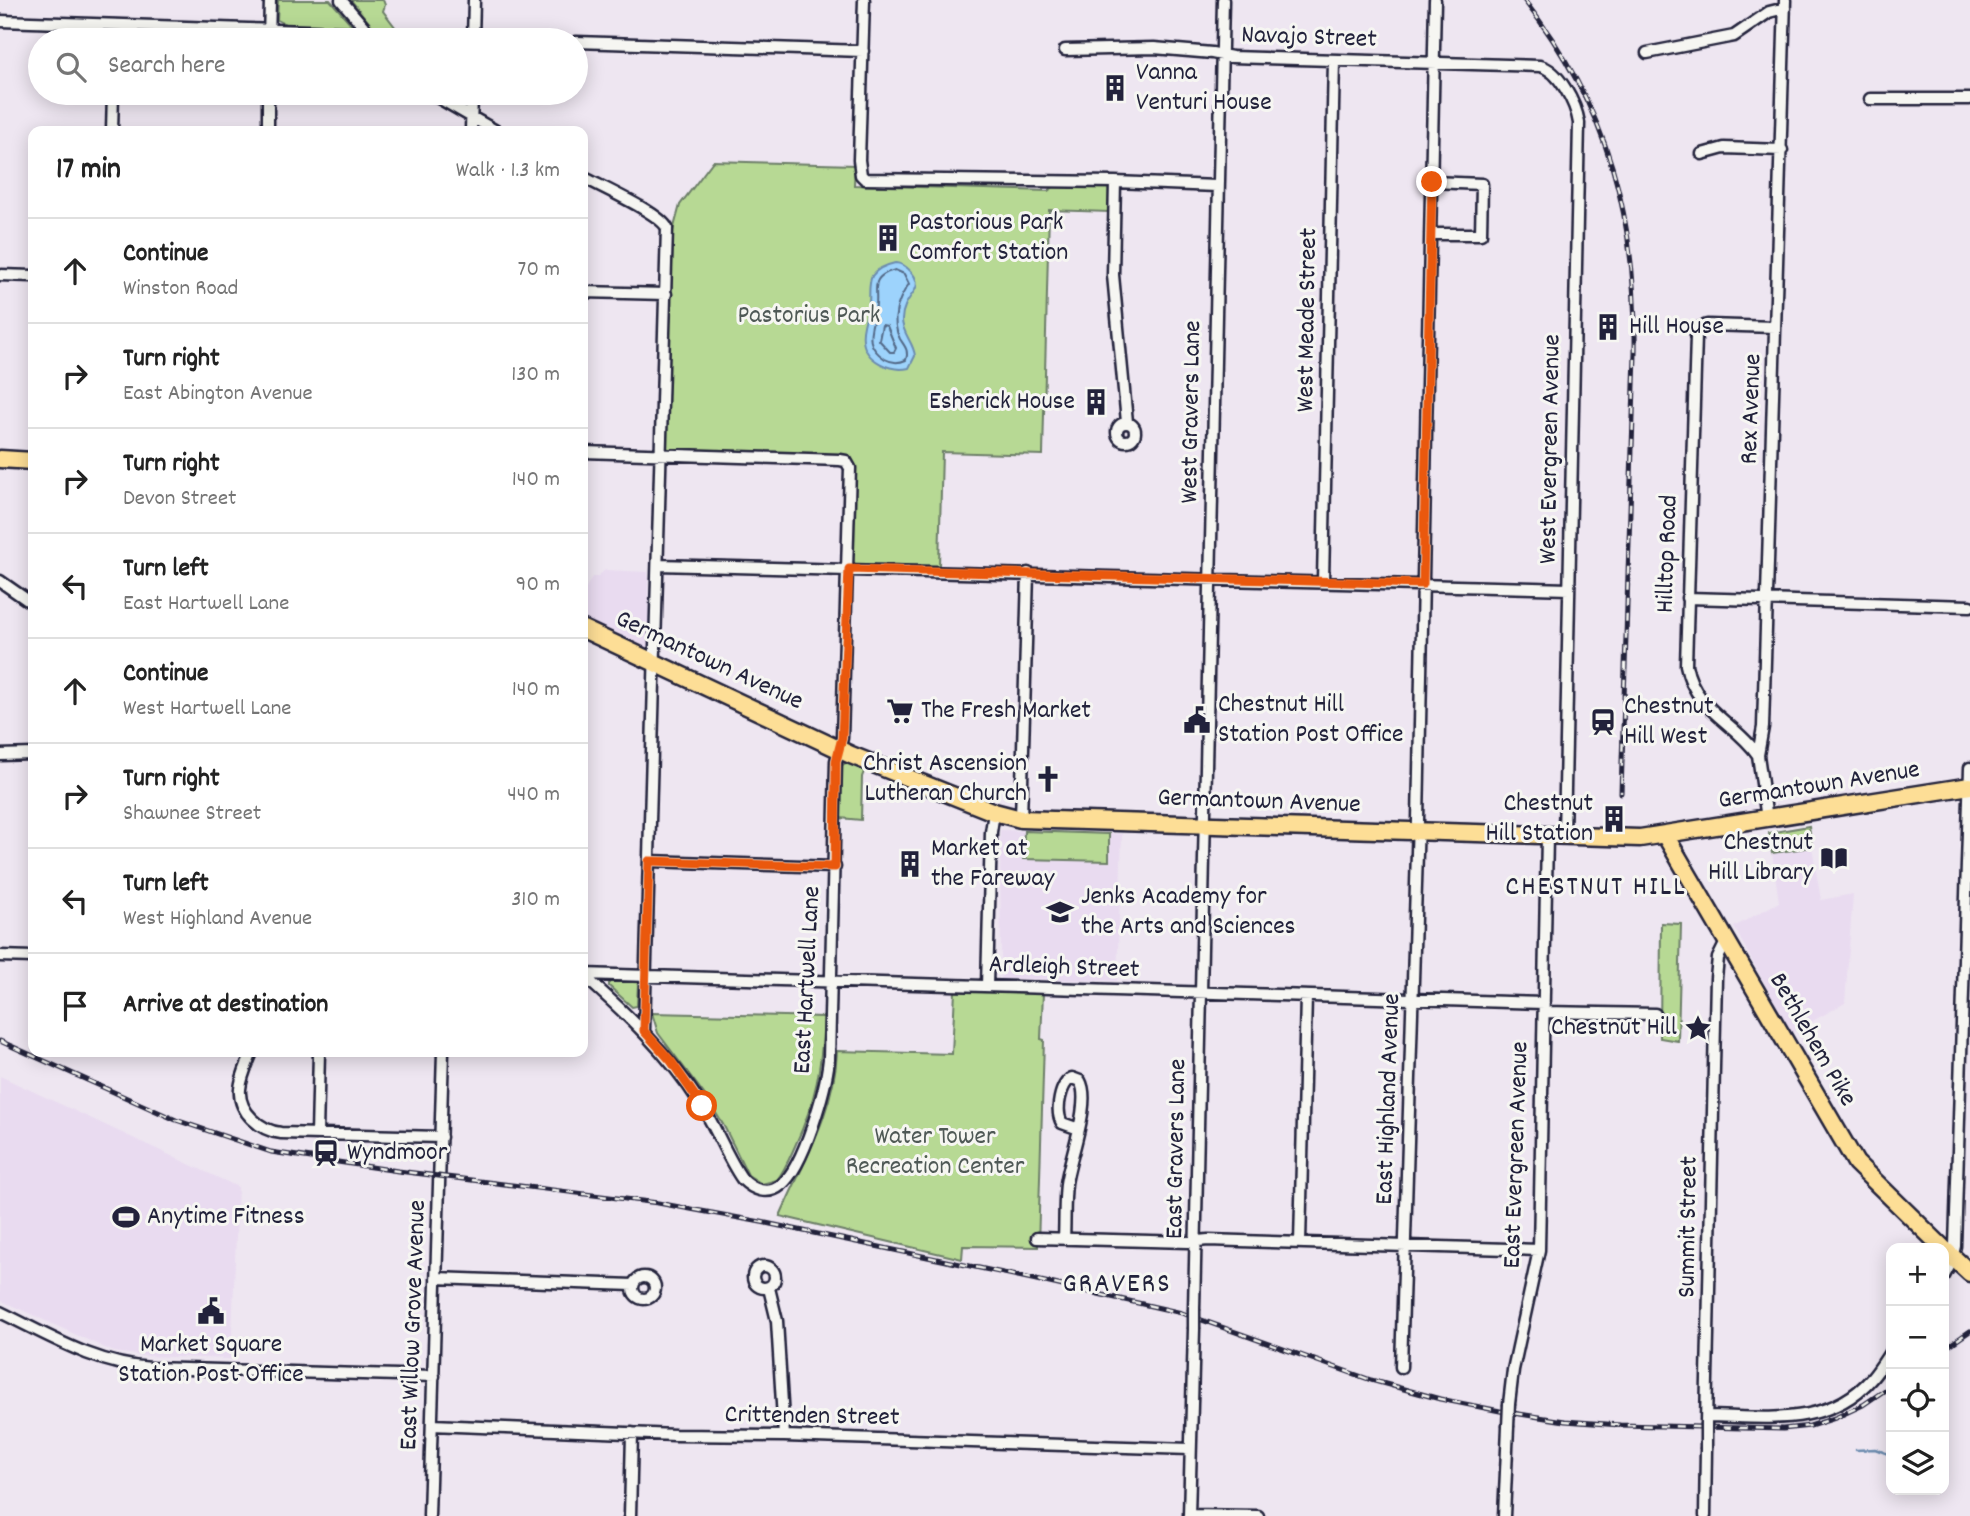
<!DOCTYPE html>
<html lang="en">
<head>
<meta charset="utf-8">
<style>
	body { margin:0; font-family:Dekko,sans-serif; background:#f6f6f6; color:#222 }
	.controls { position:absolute; right:21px; bottom:21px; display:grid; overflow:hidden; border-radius:14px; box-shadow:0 4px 18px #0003 }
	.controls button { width:63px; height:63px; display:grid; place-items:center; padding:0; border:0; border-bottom:2px solid #e0e0e0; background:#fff; color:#222; font:35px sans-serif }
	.stop { position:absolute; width:21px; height:21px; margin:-16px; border:5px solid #ea580c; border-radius:50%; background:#fff }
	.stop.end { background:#ea580c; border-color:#fff; box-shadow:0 2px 7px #0008 }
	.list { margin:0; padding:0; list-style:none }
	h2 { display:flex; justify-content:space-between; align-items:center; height:91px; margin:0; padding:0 28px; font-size:30px }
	h2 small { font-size:23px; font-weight:400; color:#767676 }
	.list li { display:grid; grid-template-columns:46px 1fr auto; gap:21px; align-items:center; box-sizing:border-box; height:105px; padding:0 28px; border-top:2px solid #e0e0e0 }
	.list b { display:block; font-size:26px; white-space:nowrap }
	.list p { margin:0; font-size:23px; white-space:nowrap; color:#767676 }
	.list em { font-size:23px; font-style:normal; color:#767676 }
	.icon { flex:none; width:38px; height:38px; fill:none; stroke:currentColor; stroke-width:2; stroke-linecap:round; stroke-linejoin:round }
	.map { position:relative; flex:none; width:1970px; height:1516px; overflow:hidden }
	.search { position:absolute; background:#fff; box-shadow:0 4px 18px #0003; left:28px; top:28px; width:560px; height:77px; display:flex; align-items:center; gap:18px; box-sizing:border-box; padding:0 24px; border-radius:38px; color:#767676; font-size:26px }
	.panel { position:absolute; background:#fff; box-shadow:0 4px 18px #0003; left:28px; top:126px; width:560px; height:931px; border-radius:14px }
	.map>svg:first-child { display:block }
</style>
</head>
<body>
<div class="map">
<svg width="1970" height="1516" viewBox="0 0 1970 1516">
	<rect width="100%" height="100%" fill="#eee6f1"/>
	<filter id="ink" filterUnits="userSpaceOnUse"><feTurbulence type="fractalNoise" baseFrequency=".0143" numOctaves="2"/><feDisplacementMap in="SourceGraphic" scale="14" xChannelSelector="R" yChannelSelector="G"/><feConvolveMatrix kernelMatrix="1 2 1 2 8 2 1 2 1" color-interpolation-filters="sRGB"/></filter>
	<g filter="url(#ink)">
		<path fill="#e9dbf0" d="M605,570L648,572L649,645L647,648L583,618V587L586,588L592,577H597Z
			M1000,830L1122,834L1117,981L1001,979Z
			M1812,847L1821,900L1853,894L1845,1003L1791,1033L1734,927L1779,902L1772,853Z
			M0,1076L238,1187L231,1359L144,1356L114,1352L0,1300Z"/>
		<path fill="#b7d994" stroke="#6c7e68" stroke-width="2" d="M278,0H330L353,26L345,29L287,25L277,20Z
			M351,0H383L385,5L383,11L405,40H383Z
			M713,161L855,165L854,185L1048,191L1055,186H1105L1110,190V212L1049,210L1043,455L942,452L939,565L858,566L853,563L854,466L850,459L843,456L669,450L666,447L673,231L680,205Z
			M847,762L865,769L862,777L861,820L840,818L841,766Z
			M1809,826L1812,847L1772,853L1769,833Z
			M1024,831L1109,834V861L1023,859Z
			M1661,923L1681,924L1678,1041L1660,1038Z
			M611,980L638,982L637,1006L632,1007L609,986V982Z
			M955,991L1043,993L1041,1039L1044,1040L1038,1247L963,1246L962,1259L780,1216C803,1163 835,1110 837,1051L952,1054Z
			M652,1013L824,1017C821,1069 817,1098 795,1146C790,1157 785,1170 777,1180L762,1184L748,1175L724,1126L704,1094L658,1033Z"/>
		<path fill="#9dd3fc" stroke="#6c8caf" stroke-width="2" d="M895,263C905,263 922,278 915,290C909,299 902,307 902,320C902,333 914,343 915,356L909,368C891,372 865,361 863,340C861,328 868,315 869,303C870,294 868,284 872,276C877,268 886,265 895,263Z"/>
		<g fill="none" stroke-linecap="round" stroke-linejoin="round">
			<path stroke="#536988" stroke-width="2" d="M895,270L904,274L909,284C898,299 890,320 900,339C905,347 909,350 906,360C899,363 892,363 885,359C860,342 874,328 876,304C877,297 875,288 877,282C880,274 889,272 895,270Z
				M882,325L887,326L896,348L894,352H890L879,340Z"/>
			<path stroke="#6c8caf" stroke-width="2.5" d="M1856,1450L1875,1449L1891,1455"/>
			<defs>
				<path id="minor" d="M341,0L375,40
					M864,0L859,160L861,175L865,179L1115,182L1217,186
					M0,21L369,33
					M473,38L525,40
					M115,40V25
					M269,40L270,0
					M473,40L474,0
					M576,42L863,51
					M1065,50L1154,48L1212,53L1232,57L1540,66C1559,70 1576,104 1579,123L1564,836
					M1647,53L1734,36L1769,12L1785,8
					M430,93L496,131
					M1870,99H1970
					M112,131L113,93
					M268,131V93
					M471,131L472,93
					M1702,154L1724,148L1782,150
					M583,177C601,187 660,213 667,228L644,1031
					M1115,182L1113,275L1127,422
					M1430,234H1481L1482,184L1432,182
					M0,275L33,276
					M583,292L666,294
					M1117 432a9 9 0 1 1 18 0a9 9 0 1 1-18 0Z
					M583,452L840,460L846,461L850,468L842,738L836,761L829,1059C826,1088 804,1167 781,1185C768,1196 753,1190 742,1179C726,1156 716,1127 700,1103C668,1053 627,1014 583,975
					M658,565L1569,589
					M0,581L33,604
					M1323,581L1334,60
					M1687,598L1970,606
					M0,755L33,754
					M1758,755C1734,721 1695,711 1686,665L1696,336L1699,328L1707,325L1775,327
					M1021,819L1028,573
					M1767,819L1758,755L1763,727L1785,0
					M649,861L835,867
					M0,956L33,957
					M583,974L1544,1003
					M987,986L991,832L994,812
					M1544,1012L1655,1014
					M252,1052C248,1063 241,1076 240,1089C238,1112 261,1131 281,1133L441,1137
					M317,1134L319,1052
					M1037,1238L1188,1242L1208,1240L1539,1250
					M1064,1239C1065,1221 1064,1202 1066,1184C1069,1159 1092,1102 1080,1081L1072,1078C1060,1084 1055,1111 1062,1123L1079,1129
					M1300,1243L1306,996
					M753 1277a11 11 0 1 1 22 0a11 11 0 1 1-22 0Z
					M1944,1276L1951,1263L1955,1246L1970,768
					M633 1288a11 11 0 1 1 22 0a11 11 0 1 1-22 0Z
					M436,1278L633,1285
					M769,1288L777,1321L784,1436
					M1194,1309L1223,0
					M0,1312C48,1335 96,1365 151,1368L434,1376
					M1401,1367L1418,820L1435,0
					M1509,1404L1513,1370L1539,1250L1547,836
					M1707,1416C1765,1417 1829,1428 1872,1378C1879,1370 1885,1360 1891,1351
					M1706,1423L1716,978L1718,958L1727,940
					M432,1425L675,1435L784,1436L1190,1449
					M1189,1515L1258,1516
					M429,1516L443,1052
					M630,1516L632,1433
					M1189,1516L1194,1329
					M1504,1516L1508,1427
					M1705,1516L1706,1449"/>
				<path id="primary" d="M0,459L33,461
					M583,629L851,755L994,812L1021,819L1640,838L1970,786
					M1665,835L1856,1163L1943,1248
					M1944,1249L1970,1273"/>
			</defs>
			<use href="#minor" stroke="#22223b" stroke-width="15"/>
			<use href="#primary" stroke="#22223b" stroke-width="21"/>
			<use href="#minor" stroke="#f6f6f2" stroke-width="10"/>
			<use href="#primary" stroke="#fdde96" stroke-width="16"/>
			<defs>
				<path id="rail" d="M1524,0C1609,108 1637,219 1635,354L1621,793
					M0,1041L176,1120L271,1152L398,1171L658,1203L761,1222L1032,1279L1182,1313L1371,1380L1440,1399L1500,1411L1565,1421L1620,1425L1783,1429L1810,1426L1835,1418L1863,1405L1891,1386
					M1944,1349L1970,1331"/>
			</defs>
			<use href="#rail" stroke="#22223b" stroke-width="5"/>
			<use href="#rail" stroke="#f6f6f2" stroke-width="2.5" stroke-dasharray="8" stroke-linecap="butt"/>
			<defs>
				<path id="minor-bridge" d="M1194,1329V1309
					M1508,1427L1509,1404
					M1706,1449V1423"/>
			</defs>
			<use href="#minor-bridge" stroke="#22223b" stroke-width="15" stroke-linecap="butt"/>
			<use href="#minor-bridge" stroke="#f6f6f2" stroke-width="10"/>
		</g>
	</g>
	<g fill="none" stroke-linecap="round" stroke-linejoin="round" filter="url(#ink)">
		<path stroke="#ea580c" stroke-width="9" d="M702,1106L671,1061L644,1031L649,861L835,867L836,761L842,738L849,569L1423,584L1432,182"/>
	</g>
	<defs>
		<symbol id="building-bare" viewBox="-9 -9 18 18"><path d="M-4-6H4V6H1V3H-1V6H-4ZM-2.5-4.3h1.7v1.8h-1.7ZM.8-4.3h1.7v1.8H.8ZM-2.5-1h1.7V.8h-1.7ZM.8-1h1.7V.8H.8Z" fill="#22223b" stroke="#f6f6f2" stroke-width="2.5" paint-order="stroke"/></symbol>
		<symbol id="supermarket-bare" viewBox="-9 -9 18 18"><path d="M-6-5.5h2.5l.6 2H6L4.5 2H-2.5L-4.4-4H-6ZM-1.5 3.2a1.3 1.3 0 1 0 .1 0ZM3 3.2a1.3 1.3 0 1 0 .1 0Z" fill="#22223b" stroke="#f6f6f2" stroke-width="2.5" paint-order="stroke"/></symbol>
		<symbol id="civic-bare" viewBox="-9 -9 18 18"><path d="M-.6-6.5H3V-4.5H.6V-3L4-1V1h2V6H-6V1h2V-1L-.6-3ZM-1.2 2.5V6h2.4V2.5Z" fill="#22223b" stroke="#f6f6f2" stroke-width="2.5" paint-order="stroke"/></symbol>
		<symbol id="station-bare" viewBox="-9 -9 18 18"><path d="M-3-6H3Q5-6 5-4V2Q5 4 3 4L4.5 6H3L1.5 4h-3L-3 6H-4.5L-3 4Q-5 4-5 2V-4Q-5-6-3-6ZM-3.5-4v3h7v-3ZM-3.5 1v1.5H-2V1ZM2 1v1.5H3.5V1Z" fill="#22223b" stroke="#f6f6f2" stroke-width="2.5" paint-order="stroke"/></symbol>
		<symbol id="church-bare" viewBox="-9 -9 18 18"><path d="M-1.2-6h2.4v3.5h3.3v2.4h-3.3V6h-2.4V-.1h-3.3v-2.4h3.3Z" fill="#22223b" stroke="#f6f6f2" stroke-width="2.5" paint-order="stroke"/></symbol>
		<symbol id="library-bare" viewBox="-9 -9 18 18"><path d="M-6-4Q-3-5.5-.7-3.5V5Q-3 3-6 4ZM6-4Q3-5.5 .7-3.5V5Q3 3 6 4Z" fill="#22223b" stroke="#f6f6f2" stroke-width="2.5" paint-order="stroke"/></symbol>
		<symbol id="school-bare" viewBox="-9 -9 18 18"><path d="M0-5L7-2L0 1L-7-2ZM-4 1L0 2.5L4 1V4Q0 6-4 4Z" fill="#22223b" stroke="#f6f6f2" stroke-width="2.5" paint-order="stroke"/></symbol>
		<symbol id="sight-bare" viewBox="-9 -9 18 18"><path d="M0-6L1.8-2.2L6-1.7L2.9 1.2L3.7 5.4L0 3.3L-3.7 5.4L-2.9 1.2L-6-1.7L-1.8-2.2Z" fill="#22223b" stroke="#f6f6f2" stroke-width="2.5" paint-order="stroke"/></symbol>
		<symbol id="stadium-bare" viewBox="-9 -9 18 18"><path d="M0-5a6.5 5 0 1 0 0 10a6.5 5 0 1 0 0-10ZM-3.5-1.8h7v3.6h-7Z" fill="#22223b" stroke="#f6f6f2" stroke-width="2.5" paint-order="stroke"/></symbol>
	</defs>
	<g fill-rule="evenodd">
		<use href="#building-bare" x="1096" y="69" width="38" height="38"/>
		<use href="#building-bare" x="869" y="219" width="38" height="38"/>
		<use href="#building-bare" x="1589" y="308" width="38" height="38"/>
		<use href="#building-bare" x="1077" y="383" width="38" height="38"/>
		<use href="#supermarket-bare" x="881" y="692" width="38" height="38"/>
		<use href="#civic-bare" x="1178" y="701" width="38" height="38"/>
		<use href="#station-bare" x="1584" y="703" width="38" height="38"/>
		<use href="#church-bare" x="1029" y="760" width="38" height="38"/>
		<use href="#building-bare" x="1595" y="800" width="38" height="38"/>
		<use href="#library-bare" x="1815" y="839" width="38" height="38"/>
		<use href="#building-bare" x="891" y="845" width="38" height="38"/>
		<use href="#school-bare" x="1041" y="893" width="38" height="38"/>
		<use href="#sight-bare" x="1679" y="1009" width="38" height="38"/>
		<use href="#station-bare" x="307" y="1134" width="38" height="38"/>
		<use href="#stadium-bare" x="107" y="1198" width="38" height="38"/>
		<use href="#civic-bare" x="192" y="1292" width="38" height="38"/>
	</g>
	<g text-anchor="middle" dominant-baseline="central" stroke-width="6" stroke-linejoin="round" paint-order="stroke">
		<g font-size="26" fill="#22223b" stroke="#f6f6f2">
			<text transform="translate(1309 38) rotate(2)">Navajo Street</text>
			<text transform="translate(1308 320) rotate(-89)">West Meade Street</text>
			<text transform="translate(1752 409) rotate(-88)">Rex Avenue</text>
			<text transform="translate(1192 412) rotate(-89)">West Gravers Lane</text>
			<text transform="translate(1551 449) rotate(-89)">West Evergreen Avenue</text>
			<text transform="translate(1668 554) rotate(-88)">Hilltop Road</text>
			<text transform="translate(709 661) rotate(25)">Germantown Avenue</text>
			<text transform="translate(1819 786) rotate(-9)">Germantown Avenue</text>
			<text transform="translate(1259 802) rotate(2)">Germantown Avenue</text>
			<text transform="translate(1064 968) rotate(2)">Ardleigh Street</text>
			<text transform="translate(808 980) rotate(-87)">East Hartwell Lane</text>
			<text transform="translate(1812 1040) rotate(60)">Bethlehem Pike</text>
			<text transform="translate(1389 1099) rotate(-88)">East Highland Avenue</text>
			<text transform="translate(1177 1149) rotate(-89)">East Gravers Lane</text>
			<text transform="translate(1517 1155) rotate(-88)">East Evergreen Avenue</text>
			<text transform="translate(1689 1227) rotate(-89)">Summit Street</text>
			<text transform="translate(414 1325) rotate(-88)">East Willow Grove Avenue</text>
			<text transform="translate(812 1417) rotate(1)">Crittenden Street</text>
		</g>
		<g font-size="26" fill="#22223b" stroke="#f6f6f2" text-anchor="start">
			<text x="1136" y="73">Vanna<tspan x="1136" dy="30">Venturi House</tspan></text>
			<text x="909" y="223">Pastorious Park<tspan x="909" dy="30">Comfort Station</tspan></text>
			<text x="1629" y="327">Hill House</text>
			<text x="1075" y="402" text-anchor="end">Esherick House</text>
			<text x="1218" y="705">Chestnut Hill<tspan x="1218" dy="30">Station Post Office</tspan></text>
			<text x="1624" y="707">Chestnut<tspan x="1624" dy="30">Hill West</tspan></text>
			<text x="921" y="711">The Fresh Market</text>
			<text x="1027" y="764" text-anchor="end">Christ Ascension<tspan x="1027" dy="30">Lutheran Church</tspan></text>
			<text x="1593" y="804" text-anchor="end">Chestnut<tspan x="1593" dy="30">Hill Station</tspan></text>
			<text x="1813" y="843" text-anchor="end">Chestnut<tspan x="1813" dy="30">Hill Library</tspan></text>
			<text x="931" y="849">Market at<tspan x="931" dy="30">the Fareway</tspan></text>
			<text x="1081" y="897">Jenks Academy for<tspan x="1081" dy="30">the Arts and Sciences</tspan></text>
			<text x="1677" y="1028" text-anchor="end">Chestnut Hill</text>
			<text x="347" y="1153">Wyndmoor</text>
			<text x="147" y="1217">Anytime Fitness</text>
			<text x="211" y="1345" text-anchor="middle">Market Square<tspan x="211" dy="30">Station Post Office</tspan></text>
		</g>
		<g font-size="26" fill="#4f5956" stroke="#f6f6f2">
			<text x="809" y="316">Pastorius Park</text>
			<text x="935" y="1137">Water Tower<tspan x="935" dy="30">Recreation Center</tspan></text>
		</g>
		<g font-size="28" letter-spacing="2" fill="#22223b" stroke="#f6f6f2">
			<text x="1596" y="889">CHESTNUT HILL</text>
			<text x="1117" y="1286">GRAVERS</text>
		</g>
	</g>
</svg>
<div class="controls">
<button>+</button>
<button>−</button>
<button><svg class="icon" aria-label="locate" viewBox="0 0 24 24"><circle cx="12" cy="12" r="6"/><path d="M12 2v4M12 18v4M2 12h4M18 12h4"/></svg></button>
<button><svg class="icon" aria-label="layers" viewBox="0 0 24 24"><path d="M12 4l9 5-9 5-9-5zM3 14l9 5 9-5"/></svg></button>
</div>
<div class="stop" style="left:702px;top:1106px"></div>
<div class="stop end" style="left:1432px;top:182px"></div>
<div class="search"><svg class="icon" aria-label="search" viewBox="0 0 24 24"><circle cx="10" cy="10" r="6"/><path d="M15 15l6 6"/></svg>Search here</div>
<section class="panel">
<h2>17 min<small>Walk · 1.3 km</small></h2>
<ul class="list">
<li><svg class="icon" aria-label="ahead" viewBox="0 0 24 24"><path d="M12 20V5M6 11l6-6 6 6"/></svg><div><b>Continue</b><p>Winston Road</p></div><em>70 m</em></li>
<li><svg class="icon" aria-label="right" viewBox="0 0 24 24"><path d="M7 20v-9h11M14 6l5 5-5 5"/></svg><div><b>Turn right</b><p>East Abington Avenue</p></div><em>130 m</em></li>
<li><svg class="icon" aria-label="right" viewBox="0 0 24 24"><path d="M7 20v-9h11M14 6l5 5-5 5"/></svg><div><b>Turn right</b><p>Devon Street</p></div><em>140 m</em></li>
<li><svg class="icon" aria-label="left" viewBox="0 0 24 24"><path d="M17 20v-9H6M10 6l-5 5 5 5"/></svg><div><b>Turn left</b><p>East Hartwell Lane</p></div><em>90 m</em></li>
<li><svg class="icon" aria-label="ahead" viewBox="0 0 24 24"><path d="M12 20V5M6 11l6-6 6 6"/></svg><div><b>Continue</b><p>West Hartwell Lane</p></div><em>140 m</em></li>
<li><svg class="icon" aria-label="right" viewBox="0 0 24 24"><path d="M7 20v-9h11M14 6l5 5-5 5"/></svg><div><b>Turn right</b><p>Shawnee Street</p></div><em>440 m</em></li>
<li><svg class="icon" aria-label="left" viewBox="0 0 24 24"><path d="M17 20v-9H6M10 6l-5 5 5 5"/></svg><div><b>Turn left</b><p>West Highland Avenue</p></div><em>310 m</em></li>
<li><svg class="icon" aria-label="arrive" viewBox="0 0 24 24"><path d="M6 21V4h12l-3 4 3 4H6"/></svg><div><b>Arrive at destination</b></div></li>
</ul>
</section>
</div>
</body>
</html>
